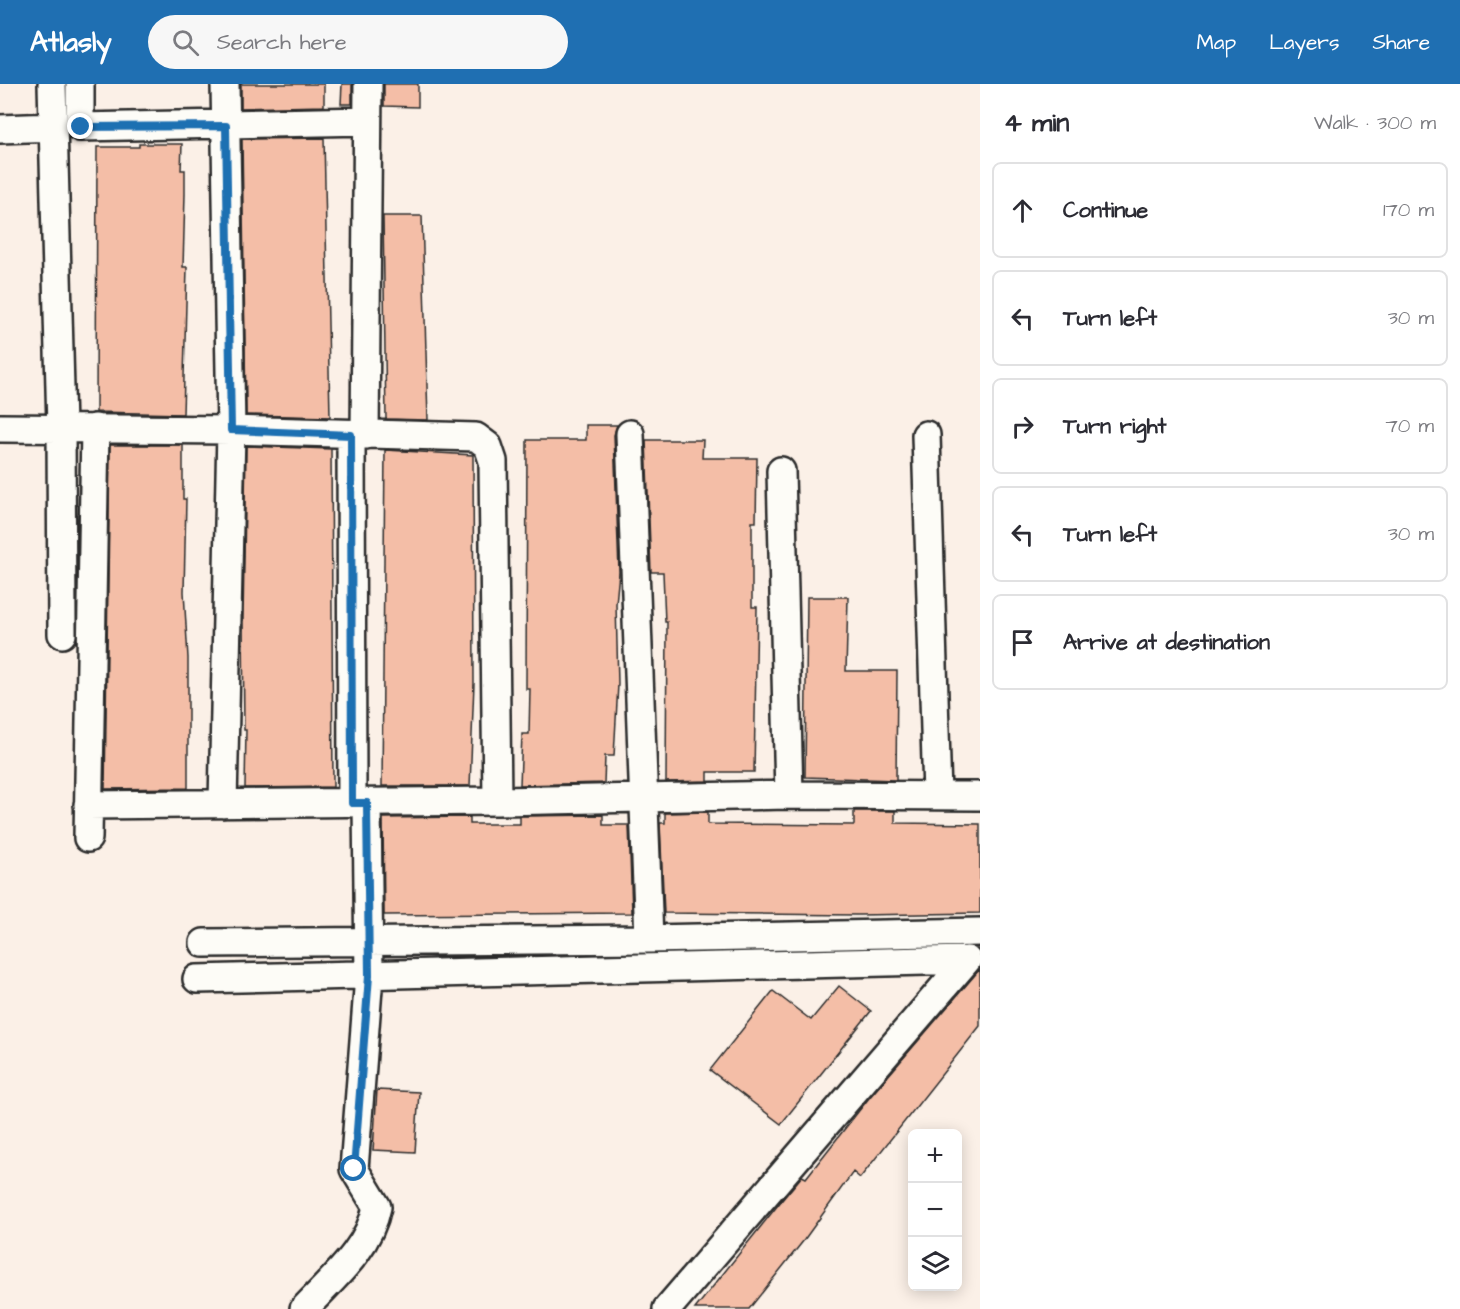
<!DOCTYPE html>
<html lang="en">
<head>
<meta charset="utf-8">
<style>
	body { margin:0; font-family:"Architects Daughter",sans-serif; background:#f7f7f7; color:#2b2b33 }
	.controls { position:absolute; right:18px; bottom:18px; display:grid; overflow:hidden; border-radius:9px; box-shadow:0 3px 15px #0003 }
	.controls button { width:54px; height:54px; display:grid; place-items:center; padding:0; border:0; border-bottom:2px solid #e1e1e2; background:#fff; color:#2b2b33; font:30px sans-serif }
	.stop { position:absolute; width:18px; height:18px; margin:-14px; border:4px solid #1f6fb2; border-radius:50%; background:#fff }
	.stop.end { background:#1f6fb2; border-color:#fff; box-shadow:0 2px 6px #0008 }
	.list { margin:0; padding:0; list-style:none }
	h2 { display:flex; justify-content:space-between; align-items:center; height:78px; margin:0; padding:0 24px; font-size:26px }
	h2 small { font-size:20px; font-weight:400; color:#7c7c81 }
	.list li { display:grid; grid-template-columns:39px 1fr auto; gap:18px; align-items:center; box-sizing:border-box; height:96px; margin:0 12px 12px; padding:0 12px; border:2px solid #e1e1e2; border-radius:9px }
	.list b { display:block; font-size:22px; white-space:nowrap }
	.list em { font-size:20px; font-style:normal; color:#7c7c81 }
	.icon { flex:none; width:33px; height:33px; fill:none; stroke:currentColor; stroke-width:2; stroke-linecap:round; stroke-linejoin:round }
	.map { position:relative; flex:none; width:980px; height:1225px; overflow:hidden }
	header { display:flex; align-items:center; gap:36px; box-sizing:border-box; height:84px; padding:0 30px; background:#1f6fb2; color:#fff }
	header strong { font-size:28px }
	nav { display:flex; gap:33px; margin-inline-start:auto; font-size:21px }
	.search { width:420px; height:54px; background:#f7f7f7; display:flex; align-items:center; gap:15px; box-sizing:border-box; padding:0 21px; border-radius:33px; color:#7c7c81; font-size:22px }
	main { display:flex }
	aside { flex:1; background:#fff }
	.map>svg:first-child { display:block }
</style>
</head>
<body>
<header>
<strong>Atlasly</strong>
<div class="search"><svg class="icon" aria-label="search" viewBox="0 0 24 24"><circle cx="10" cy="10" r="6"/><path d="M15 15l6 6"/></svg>Search here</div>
<nav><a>Map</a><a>Layers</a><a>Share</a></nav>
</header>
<main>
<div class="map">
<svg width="980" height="1225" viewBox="0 0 980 1225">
	<rect width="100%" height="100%" fill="#fbf0e7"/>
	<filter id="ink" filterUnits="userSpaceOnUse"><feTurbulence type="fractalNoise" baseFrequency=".0167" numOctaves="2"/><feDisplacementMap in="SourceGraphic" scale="12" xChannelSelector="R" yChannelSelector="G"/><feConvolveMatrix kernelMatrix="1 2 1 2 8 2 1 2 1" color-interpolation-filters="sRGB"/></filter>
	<g filter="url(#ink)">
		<path fill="#f4bea7" stroke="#2b2b2b" stroke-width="1.5" d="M241,0H324V22L241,24Z
			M342,0H352V20H341Z
			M384,0H418V23L384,22Z
			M324,54L330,333L246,331L242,55Z
			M139,60H182L181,86H185V110L183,183H187L183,330L96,328L97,63H139Z
			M383,132H422L428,336L386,335Z
			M586,341H617L614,351L619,488L616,520L618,600L614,672H605L604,699L520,701L522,650H529L530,605H526L527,356H586Z
			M646,356H703L702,374H757L756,438H752V523H757L754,688H708V697L666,698L667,538H665L663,488H651Z
			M110,361H183V415H186L184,508L188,574V704L105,705Z
			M246,362L331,365L333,703L245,704L246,646H244L243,534Z
			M385,366L473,371L474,599L470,702H382Z
			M807,513H848L846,587H897L896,696L805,693Z
			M854,727H895V739L980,740V829L858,831L664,829L660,739H665V729L708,728V740L854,741Z
			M603,731V741H629L632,829L384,831L383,734L470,733V740H520V732Z
			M980,885V942L860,1094L853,1088L804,1156L749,1225H695L782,1116L802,1092L806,1094L869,1014Z
			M839,902L871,927L781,1040L710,986L773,907L811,936Z
			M377,1006L419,1008L415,1068L373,1066Z"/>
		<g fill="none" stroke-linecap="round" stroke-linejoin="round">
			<defs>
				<path id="minor" d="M52,0L61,343L62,550
					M80,0V43L367,37
					M0,45L54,43
					M0,344L231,346L476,353L488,362L493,377L497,717L789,711L980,712
					M630,350L649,855
					M351,351L352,719
					M365,351L368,0
					M926,351L937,711
					M781,387L789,711
					M223,720L231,346L225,0
					M88,721L497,717
					M88,754L95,344
					M204,859L649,855L980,848
					M197,895L967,876
					M304,1225C332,1195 369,1165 377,1123L354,1085L369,892L367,719
					M667,1225L967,876"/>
			</defs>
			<use href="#minor" stroke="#2b2b2b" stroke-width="32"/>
			<use href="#minor" stroke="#fdfcf7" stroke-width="27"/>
		</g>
	</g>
	<g fill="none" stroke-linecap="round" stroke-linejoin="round" filter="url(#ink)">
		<path stroke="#1f6fb2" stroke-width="8" d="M81,43L226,42L231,346L351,351L352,719H367L369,892L354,1085"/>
	</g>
</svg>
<div class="controls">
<button>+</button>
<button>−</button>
<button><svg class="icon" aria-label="layers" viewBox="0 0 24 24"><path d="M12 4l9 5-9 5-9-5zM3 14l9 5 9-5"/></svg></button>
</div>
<div class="stop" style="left:354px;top:1085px"></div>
<div class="stop end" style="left:81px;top:43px"></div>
</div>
<aside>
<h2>4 min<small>Walk · 300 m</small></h2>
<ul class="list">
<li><svg class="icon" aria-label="ahead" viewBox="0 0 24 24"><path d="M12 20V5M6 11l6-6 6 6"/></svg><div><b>Continue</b></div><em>170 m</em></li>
<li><svg class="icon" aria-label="left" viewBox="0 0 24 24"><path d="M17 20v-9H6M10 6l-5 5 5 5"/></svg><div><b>Turn left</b></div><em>30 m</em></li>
<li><svg class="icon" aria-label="right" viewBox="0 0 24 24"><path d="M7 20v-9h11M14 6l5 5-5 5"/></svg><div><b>Turn right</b></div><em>70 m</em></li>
<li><svg class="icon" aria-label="left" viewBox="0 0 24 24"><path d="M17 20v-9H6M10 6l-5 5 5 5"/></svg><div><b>Turn left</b></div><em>30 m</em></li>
<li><svg class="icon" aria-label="arrive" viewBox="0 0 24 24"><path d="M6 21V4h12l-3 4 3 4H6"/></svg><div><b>Arrive at destination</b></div></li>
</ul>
</aside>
</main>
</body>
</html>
